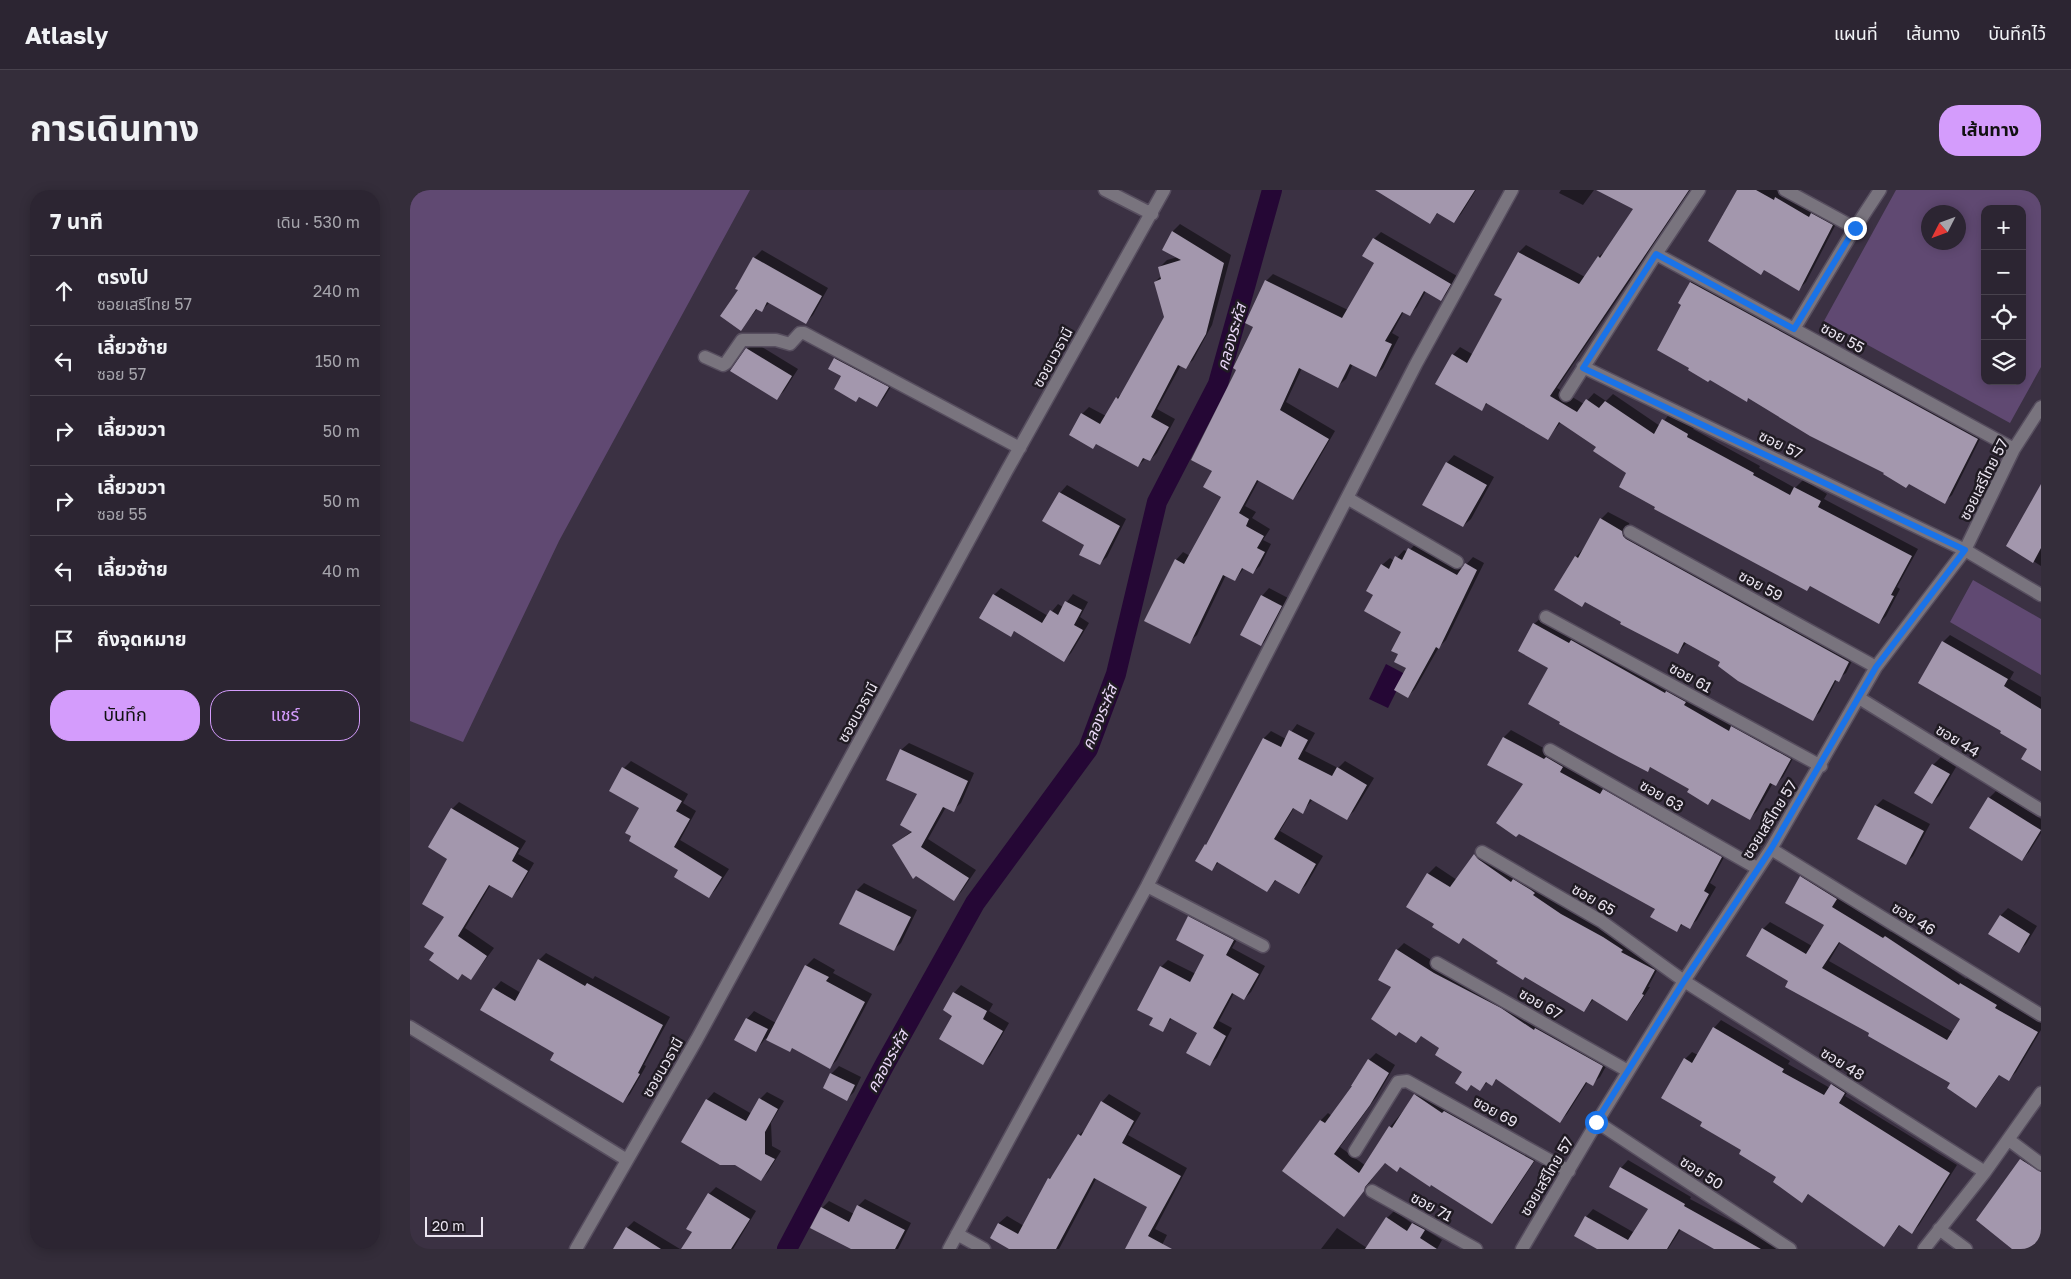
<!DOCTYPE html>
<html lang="th">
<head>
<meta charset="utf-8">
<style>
	body { margin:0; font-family:"Golos Text","Noto Sans Thai",sans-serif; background:#342d3a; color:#f1f3f6 }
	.controls { position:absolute; right:15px; top:15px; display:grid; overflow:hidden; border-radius:10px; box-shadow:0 2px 12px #0003 }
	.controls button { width:45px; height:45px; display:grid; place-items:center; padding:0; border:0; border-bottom:1px solid #48424d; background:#2c2532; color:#f1f3f6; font:25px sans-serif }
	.compass { position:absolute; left:1511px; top:15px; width:45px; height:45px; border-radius:50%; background:#2c2532; box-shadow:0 2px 12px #0003; rotate:228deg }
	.scale { position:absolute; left:15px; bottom:12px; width:58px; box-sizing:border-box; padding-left:5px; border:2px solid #eae4f0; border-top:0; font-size:14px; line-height:18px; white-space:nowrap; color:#eae4f0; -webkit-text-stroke:4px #201b23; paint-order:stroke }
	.stop { position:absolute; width:15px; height:15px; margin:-11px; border:4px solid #1a73e8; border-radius:50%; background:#fff }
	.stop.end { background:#1a73e8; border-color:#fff; box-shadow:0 1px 5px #0008 }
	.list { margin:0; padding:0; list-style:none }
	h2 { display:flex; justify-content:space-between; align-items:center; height:65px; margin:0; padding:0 20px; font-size:21px }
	h2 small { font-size:16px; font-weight:400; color:#a6a5ac }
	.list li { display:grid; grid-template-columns:32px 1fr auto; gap:15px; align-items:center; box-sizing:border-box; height:70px; padding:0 20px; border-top:1px solid #48424d }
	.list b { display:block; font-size:19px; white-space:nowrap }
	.list p { margin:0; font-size:16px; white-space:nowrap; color:#a6a5ac }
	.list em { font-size:16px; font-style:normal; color:#a6a5ac }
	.actions { display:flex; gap:10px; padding:15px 20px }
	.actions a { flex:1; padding:11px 0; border:1px solid #d49cfc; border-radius:20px; text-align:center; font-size:18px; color:#d49cfc }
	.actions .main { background:#d49cfc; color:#111 }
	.icon { flex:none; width:28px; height:28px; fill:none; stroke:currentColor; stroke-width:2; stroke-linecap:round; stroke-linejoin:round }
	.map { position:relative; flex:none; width:1631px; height:1059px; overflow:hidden; border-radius:20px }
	header { display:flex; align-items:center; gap:30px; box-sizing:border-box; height:70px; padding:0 25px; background:#2c2532; border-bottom:1px solid #48424d }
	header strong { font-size:24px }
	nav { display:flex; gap:28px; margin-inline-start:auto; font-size:18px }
	.intro { display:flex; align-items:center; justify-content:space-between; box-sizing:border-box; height:120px; padding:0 30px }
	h1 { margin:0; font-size:35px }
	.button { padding:12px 22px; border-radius:20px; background:#d49cfc; color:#111; font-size:18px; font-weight:700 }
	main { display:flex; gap:30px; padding:0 30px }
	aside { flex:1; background:#2c2532; border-radius:20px; box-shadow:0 2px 12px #0003 }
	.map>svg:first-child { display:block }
</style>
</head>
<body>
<header>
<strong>Atlasly</strong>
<nav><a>แผนที่</a><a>เส้นทาง</a><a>บันทึกไว้</a></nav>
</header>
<div class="intro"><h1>การเดินทาง</h1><a class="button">เส้นทาง</a></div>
<main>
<aside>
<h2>7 นาที<small>เดิน · 530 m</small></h2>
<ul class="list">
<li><svg class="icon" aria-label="ahead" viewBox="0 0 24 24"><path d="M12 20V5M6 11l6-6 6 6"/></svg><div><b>ตรงไป</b><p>ซอยเสรีไทย 57</p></div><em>240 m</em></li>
<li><svg class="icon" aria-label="left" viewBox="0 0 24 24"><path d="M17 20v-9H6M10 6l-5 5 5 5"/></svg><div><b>เลี้ยวซ้าย</b><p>ซอย 57</p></div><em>150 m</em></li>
<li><svg class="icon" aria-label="right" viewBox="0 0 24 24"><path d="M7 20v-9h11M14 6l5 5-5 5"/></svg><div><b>เลี้ยวขวา</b></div><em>50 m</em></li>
<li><svg class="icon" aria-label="right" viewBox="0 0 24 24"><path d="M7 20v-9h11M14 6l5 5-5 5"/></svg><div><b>เลี้ยวขวา</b><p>ซอย 55</p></div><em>50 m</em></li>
<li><svg class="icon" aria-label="left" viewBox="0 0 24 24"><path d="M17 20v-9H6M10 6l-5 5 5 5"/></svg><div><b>เลี้ยวซ้าย</b></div><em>40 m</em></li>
<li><svg class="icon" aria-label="arrive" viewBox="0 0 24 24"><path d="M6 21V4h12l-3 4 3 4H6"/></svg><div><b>ถึงจุดหมาย</b></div></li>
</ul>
<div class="actions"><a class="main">บันทึก</a><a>แชร์</a></div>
</aside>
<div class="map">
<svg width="1631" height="1059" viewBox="0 0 1631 1059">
	<rect width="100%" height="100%" fill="#3b3143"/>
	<path fill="#604972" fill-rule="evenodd" d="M0,0H340L149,351L53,552L0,531Z
		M1486,0H1631V177L1600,233L1414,131ZM1575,19H1612V191H1575ZM1518,22H1548V52H1518Z
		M1563,390L1631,429V485L1540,432Z"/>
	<path fill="#250735" d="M976,474L995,484L978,518L959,509Z"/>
	<path fill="#0007" fill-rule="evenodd" d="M979,0H1066L1051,24L1044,32L1029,22L1019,32Z
		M1151,0H1184L1173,15L1149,3Z
		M1189,0H1281L1147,198L1174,214L1184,203L1196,211L1203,204L1250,236L1260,223L1285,237L1283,239L1350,276L1349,278L1385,298L1393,290L1417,304L1414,309L1508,359L1487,397L1490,399L1476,426L1469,433L1401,395L1397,399L1247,317L1218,283L1188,256L1151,232L1138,248L1078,213L1071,219L1043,165L1050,157L1062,164L1094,108L1109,62L1116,55L1175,87L1188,67L1197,60L1225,19Z
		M1328,0H1366L1429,28L1396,92L1389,99L1355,79L1351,83Z
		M770,34L821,65L802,135L783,170L775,177L771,175L747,219L765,229L747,263L740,270L736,268L728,276L687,253L683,257L672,224L679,217L696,226L707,208L714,201L755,127L745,92L752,85L749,78L757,70L768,67L753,59L763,41Z
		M971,42L1047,86L1038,102L1031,109L1016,101L1007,117L1000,124L994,121L982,143L989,147L973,178L966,185L943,174L936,189L928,196L892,178L876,212L925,241L890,301L883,308L849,290L835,316L846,322L842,328L860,339L853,350L861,354L850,376L842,383L834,378L825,390L816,385L787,445L779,452L766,370L773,362L780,366L813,307L804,280L828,179L844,136L856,91L863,84L938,120L966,73L964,49Z
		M352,60L418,98L403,125L396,132L360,112L352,120L348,118L331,139L329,100L327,98L344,68Z
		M1288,85L1574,241L1542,305L1534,312L1339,207L1336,210L1273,114L1270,112L1281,92Z
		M344,152L388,179L374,201L367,208L337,159Z
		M432,162L485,190L474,208L467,216L450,206L446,211L425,169Z
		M1044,265L1084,287L1061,329L1053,336L1014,314L1037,273Z
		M657,295L716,329L697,367L689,374L650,303Z
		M1631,297V376L1598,355Z
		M1198,322L1219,333L1220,338L1445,465L1436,483L1427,489L1410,522L1402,529L1277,452L1268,463L1176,411L1146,400L1166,367L1173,359L1191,329Z
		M1007,352L1053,378L1063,367L1074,373L1036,450L1029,457L1005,499L998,506V478L990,464L993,442L965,405L972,375L980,368L984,371L994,360L998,362Z
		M591,398L638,426L648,414L653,417L663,404L678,412L670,427L679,433L661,463L654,470L605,441L600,445L584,405Z
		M859,398L878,408L858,448L851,455L852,406Z
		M1132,427L1387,561L1373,587L1366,594L1363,593L1347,621L1340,628L1304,608L1298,614L1281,598L1241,577L1237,580L1140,477L1124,434Z
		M1540,445L1604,482L1600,489L1631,507V579L1619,559L1533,452Z
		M887,534L905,543L895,561L928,578L935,571L964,588L944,621L936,629L903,609L892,622L884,618L870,641L913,666L896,695L889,702L867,689L857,701L809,672L802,679L796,655L800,651L854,548L861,541L876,549Z
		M1101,540L1318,660L1300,693L1306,697L1287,730L1279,737L1273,734L1267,740L1247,719L1115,594L1094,547Z
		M499,553L564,583L551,613L543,620L536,617L518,649L566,680L551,702L544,709L483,655L502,641L508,604L491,560Z
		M1531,567L1546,577L1529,606L1522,613L1506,603L1523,575Z
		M221,571L278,604L273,613L286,621L270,650L319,679L306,699L299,707L270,679L231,618L201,601L214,578Z
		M1586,601L1631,629V643L1619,662L1612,670L1579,608Z
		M1473,609L1520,634L1503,666L1496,673L1466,616Z
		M49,612L116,651L108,664L124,673L109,699L102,707L81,694L55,738L84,758L61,789L53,783L48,788L26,763L36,726L42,619Z
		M1072,658L1251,773L1238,797H1240L1224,822L1217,829L1184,809L1174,820L1054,748L1049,752L1026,734L998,716L1018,684L1026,676L1047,690Z
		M1398,680L1433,701L1429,709L1481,742L1483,739L1556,789L1558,787L1593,807L1592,810L1631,833V840L1606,882L1599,889L1590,884L1573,909L1566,916L1542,893L1380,791L1353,739L1360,732L1402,756L1415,735L1391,687ZM1431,751L1552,828L1543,842L1419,771Z
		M454,693L507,720L491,753L483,760L447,700Z
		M1598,718L1627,736L1616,754L1609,761L1579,743L1591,725Z
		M787,720L831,743L822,758L855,776L841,802L834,809L824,803L809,831L822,838L807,868L799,875L789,842L762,828L752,840L745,828L751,777L758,770L786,784L796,764L779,727Z
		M994,753L1031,776L1200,869L1190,887L1182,894L1178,891L1157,924L1150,931L1087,889L1082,894L1078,892L1070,899L1062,894L1057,900L1054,882L1030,858L1012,845L1006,851L983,797L987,760Z
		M136,763L183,789L185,786L260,827L234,875L236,876L220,904L213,911L146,862L84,799L91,791L111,803L129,770Z
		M404,768L425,780L423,783L462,804L427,870L420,877L383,857L379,861L356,848L346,860L337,829L344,821L366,833L396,776Z
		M551,795L583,814L579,821L599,833L580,866L573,874L544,825L534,820L544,803Z
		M1311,830L1380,871L1378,874L1420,898L1429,887L1442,895L1435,906L1547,975L1509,1035L1502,1043L1490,1035L1474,1056L1399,1004L1392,1011L1368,986L1294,932L1275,869L1282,862L1288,865L1304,838Z
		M966,863L985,875L967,906L930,957L956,976L980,937L1012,898L1130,963L1089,1025L1082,1032L991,976L987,980L975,972L934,1026L874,981L911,930L918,923L922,926L944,896L959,870Z
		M429,876L451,887L444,902L437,909L414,898L422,883Z
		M304,902L342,924L350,909L357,902L374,911L361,933L362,956L371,961L358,982L351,990L297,910Z
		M699,904L731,923L718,945L777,978L745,1039L757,1045L750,1059H716L739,1016L687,987L649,1059H602L581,1047L589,1033L597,1026L614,1036L639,989L646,982L669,945L677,938L692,912Z
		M1619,962L1631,972V1059H1605L1567,1030Z
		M1218,970L1281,1007L1280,1009L1340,1041L1369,1059H1306L1271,1039L1258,1059H1190L1176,1027L1183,1019L1223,1042L1239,1018L1200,996L1211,978Z
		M306,997L346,1021L323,1059H273L283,1042L299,1004Z
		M455,1009L501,1033L488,1059H443L412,1018L419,1011L444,1024L448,1016Z
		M984,1021L1003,1034L1010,1026L1021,1032L1016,1040L1032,1050L1027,1059H911L927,1038L957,1058L977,1028Z
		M224,1031L270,1059H210L217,1038Z"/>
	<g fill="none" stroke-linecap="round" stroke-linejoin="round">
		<path stroke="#250735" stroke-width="20" d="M377,1059L475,874L565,713L678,559L706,484L747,312L808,194L862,0"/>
	</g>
	<path fill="#a397ad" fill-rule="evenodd" d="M965,0H1065L1044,33L1027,23L1020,34Z
		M1186,0H1279L1140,206L1167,222L1176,209L1189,218L1195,211L1244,244L1252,229L1278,244L1277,247L1344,283L1343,285L1380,305L1384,297L1411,311L1408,317L1502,366L1481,405L1484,406L1469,434L1400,396L1397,401L1244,319L1245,317L1209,297L1216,283L1183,261L1186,257L1149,232L1138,250L1076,213L1072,221L1025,194L1042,164L1057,173L1092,109L1084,105L1108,62L1169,94L1188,66L1190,68L1223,19Z
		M1327,0H1346L1364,10L1365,7L1399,27L1401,23L1423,35L1389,101L1354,80L1351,85L1298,51Z
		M762,41L814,73L796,144L776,179L768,175L741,227L759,237L740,271L733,268L728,277L686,254L683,259L659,245L671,223L690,234L706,207L708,209L754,127L744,92L751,89L748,77L771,70L752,60Z
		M963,48L1041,94L1031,111L1014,101L1000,126L992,122L975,151L982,154L966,187L940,174L928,198L889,178L870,220L919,249L883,310L847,290L829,323L839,329L836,336L854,346L847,358L855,362L843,384L832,378L825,391L813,385L780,454L734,431L765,369L774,374L811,307L793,297L802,281L781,270L826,180L823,178L843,137L835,133L855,90L932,128L964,73L952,66Z
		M343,67L412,106L396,134L357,112L352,122L346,119L331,141L310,126L328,100L325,99Z
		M1280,92L1568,249L1535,314L1499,294L1496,298L1473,284L1474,283L1400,246L1338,208L1337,212L1300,190L1298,192L1278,180L1279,178L1247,160L1271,115L1268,113Z
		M336,158L382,186L367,210L320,181Z
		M424,168L479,197L467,217L449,207L446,212L424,199L431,186L418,179Z
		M1036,272L1077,295L1053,337L1012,315Z
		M1631,294V358L1623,373L1596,356Z
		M649,302L710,336L690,375L669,365L674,355L632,331Z
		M1190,328L1212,341L1213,346L1216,349L1439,472L1429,492L1425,490L1403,531L1328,491L1308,476L1310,472L1274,452L1268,464L1210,434L1211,432L1175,412L1172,417L1144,400L1165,366L1168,368Z
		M998,358L1047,385L1055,373L1067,380L1029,459L1026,457L998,508L984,500L996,478L984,472L988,464L981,461L991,442L954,421L963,405L956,401L971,374L979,379L985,366L992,370Z
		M583,404L632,433L640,420L648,425L655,411L672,420L664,435L673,440L654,472L604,441L601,447L569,428Z
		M851,405L872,416L851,456L830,445Z
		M1123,433L1159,453L1161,450L1255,503L1256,501L1274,511L1276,512L1274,515L1319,541L1321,536L1381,569L1366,596L1360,593L1340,630L1302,609L1298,615L1277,602L1279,599L1240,577L1238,582L1209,567L1149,534L1150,532L1118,514L1138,478L1108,461Z
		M1532,451L1598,489L1594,496L1631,519V581L1611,569L1617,559L1590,543L1591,541L1508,493Z
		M879,540L898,550L888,569L922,586L927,577L957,595L937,630L900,609L893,624L883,618L864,649L906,674L889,704L865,690L857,702L807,672L802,681L785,671L795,654L796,655L853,548L871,557Z
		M1093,547L1134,569L1136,567L1153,577L1150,582L1190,604L1193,599L1312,667L1294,701L1299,704L1280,739L1271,734L1267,742L1240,727L1245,719L1109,644L1106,647L1086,633L1113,594L1077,575Z
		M490,559L558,591L544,622L533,617L511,657L559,688L544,711L506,686L503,689L482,655L502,642L490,635L507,604L476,590Z
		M1522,574L1540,584L1522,614L1504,603Z
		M212,577L272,611L266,621L280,629L264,657L312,687L299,708L264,687L268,680L219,651L221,646L215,643L229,618L199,601Z
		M1578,607L1631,640L1612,671L1559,638Z
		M1465,615L1514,641L1496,675L1447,649Z
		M41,618L109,658L102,671L118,681L102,708L79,695L48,746L77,766L61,790L52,784L48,790L19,770L24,763L14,757L34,727L12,714L37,669L18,657Z
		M1064,664L1068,669L1101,692L1103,689L1121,700L1125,703L1123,705L1151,724L1193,747L1213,760L1211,762L1245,780L1232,804L1234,805L1217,831L1182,809L1174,822L1115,787L1113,790L1086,773L1088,771L1053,748L1049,754L1022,737L1024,734L996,717L1017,683L1040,697Z
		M1390,686L1427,709L1422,717L1473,748L1475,746L1549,795L1550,793L1587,815L1585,818L1628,842L1599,891L1589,885L1566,918L1537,898L1540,893L1458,846L1459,843L1375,797L1378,791L1336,766L1352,738L1396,764L1414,735L1375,713ZM1429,752L1550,829L1537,850L1412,778Z
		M446,700L501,727L484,761L429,734Z
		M1590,725L1620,744L1609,763L1578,744Z
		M778,726L824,750L816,765L849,784L834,810L822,803L803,838L816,846L800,876L776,863L787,843L760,828L753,842L739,835L743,828L727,820L750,776L780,792L794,765L766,750Z
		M986,759L1024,783L1091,818L1124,840L1125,838L1193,876L1183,896L1176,892L1150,933L1086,889L1082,896L1076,892L1070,901L1061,895L1057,901L1045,893L1052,882L1025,865L1029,858L1011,846L1006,853L989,842L986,846L961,829L981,797L968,790Z
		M128,769L175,796L177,793L253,835L228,883L230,884L213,913L140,870L144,863L70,820L83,798L105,811Z
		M395,775L419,787L416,791L455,812L420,879L382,858L380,862L356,850Z
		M543,802L577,821L573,829L593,841L573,875L529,849L542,826L533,820Z
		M336,828L358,839L346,862L324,850Z
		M1303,837L1374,879L1372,882L1414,905L1421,894L1435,903L1429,913L1540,983L1502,1044L1489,1035L1474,1057L1398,1004L1392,1013L1363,992L1366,987L1329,964L1331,960L1290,936L1292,932L1251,908L1274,868L1282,873Z
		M958,869L979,883L960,915L924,964L949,983L979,936L982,938L1004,904L1032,923L1034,921L1124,971L1082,1034L1021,995L1020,997L990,977L987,982L975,973L955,997L954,1001L934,1027L872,981L910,930L915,933L942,896H941Z
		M420,883L445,895L437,911L413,898Z
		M349,908L368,919L355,942V964L365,969L351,991L325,975H310L271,952L296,909L336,931Z
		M691,911L724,931L712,953L771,986L738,1046L762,1059H715L737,1017L684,988L646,1059H599L580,1048L588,1033L608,1044L638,988L640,989L668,944L671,946Z
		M1610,969L1631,982V1059H1602L1566,1030Z
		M1210,977L1275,1014L1274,1016L1351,1059H1304L1269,1039L1257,1059H1187L1164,1046L1175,1026L1218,1050L1238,1019L1199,997Z
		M298,1003L340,1029L321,1059H271L282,1042L276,1039Z
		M447,1015L495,1040L485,1059H441L400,1038L411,1017L439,1032Z
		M976,1027L997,1041L1002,1033L1015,1040L1010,1048L1027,1059H955Z
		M216,1037L251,1059H203Z"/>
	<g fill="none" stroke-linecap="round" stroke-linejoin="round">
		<defs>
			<path id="minor" d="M695,0L742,24
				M1375,0L1445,38
				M1246,64L1604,259
				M1384,139L1445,38L1470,0
				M295,167L313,175L316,173L332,150H366L380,154L390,143H394L610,258
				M1173,177L1555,360L1631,405
				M1156,205L1246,64L1289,0
				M937,308L1047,372
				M1220,342L1466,477
				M1136,427L1411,576
				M1449,508L1631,620
				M1140,560L1347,678
				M1361,659L1631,825
				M1072,662L1191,731L1274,791L1575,982
				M737,696L853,756
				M1027,773L1218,881
				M0,837L217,970
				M1187,932L1380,1059
				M1599,950L1631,974
				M945,961L988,892L997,891L1159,981
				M962,1001L1066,1059
				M1529,1039L1556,1059
				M547,1044L574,1059
				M166,1059L287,849L596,282L754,0
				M539,1059L737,696L1006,174L1102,0
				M1112,1059L1187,932L1274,791L1361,659L1466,477L1555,360L1604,259L1631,217
				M1514,1059L1575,982L1631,903"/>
		</defs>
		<use href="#minor" stroke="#574e5f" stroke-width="15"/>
		<use href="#minor" stroke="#79747e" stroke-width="12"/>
	</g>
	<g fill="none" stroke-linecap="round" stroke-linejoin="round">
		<path stroke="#1a73e8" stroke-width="6" d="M1186,932L1274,791L1361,659L1466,477L1555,360L1173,178L1246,64L1384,139L1445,38"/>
	</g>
	<g text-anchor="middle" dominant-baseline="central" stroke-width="5" stroke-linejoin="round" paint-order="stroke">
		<g font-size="15" fill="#eae4f0" stroke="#201b23">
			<text transform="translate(1433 147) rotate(29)">ซอย 55</text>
			<text transform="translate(642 167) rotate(-61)">ซอยนวธานี</text>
			<text transform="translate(1371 254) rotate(26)">ซอย 57</text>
			<text transform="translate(1573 289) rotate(-63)">ซอยเสรีไทย 57</text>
			<text transform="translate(1351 395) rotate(29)">ซอย 59</text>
			<text transform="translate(1281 487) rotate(29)">ซอย 61</text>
			<text transform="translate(447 522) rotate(-61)">ซอยนวธานี</text>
			<text transform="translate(1548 550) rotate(32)">ซอย 44</text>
			<text transform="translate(1252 605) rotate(30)">ซอย 63</text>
			<text transform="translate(1359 629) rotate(-58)">ซอยเสรีไทย 57</text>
			<text transform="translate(1184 709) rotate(31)">ซอย 65</text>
			<text transform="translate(1504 728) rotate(32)">ซอย 46</text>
			<text transform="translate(1131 813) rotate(30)">ซอย 67</text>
			<text transform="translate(1433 873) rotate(32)">ซอย 48</text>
			<text transform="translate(252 877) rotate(-60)">ซอยนวธานี</text>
			<text transform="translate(1086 921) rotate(29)">ซอย 69</text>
			<text transform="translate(1292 982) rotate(33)">ซอย 50</text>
			<text transform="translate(1136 986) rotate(-59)">ซอยเสรีไทย 57</text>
			<text transform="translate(1022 1016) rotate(29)">ซอย 71</text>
		</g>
		<g font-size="16" font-style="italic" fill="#ead8f8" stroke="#201b23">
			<text transform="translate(821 147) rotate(-74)">คลองระหัส</text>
			<text transform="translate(689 527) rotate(-68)">คลองระหัส</text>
			<text transform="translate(477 871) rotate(-61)">คลองระหัส</text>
		</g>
	</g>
</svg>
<div class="controls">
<button>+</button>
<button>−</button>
<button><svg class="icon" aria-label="locate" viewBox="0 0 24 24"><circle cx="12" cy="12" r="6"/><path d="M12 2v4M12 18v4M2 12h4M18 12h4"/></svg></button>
<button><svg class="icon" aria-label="layers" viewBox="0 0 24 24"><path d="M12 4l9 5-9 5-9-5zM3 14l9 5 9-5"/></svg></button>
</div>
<svg class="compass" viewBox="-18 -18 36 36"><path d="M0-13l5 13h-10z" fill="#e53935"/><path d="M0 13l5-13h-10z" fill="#a6a5ac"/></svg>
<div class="scale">20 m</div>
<div class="stop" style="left:1186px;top:932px"></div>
<div class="stop end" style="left:1445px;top:38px"></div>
</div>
</main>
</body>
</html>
